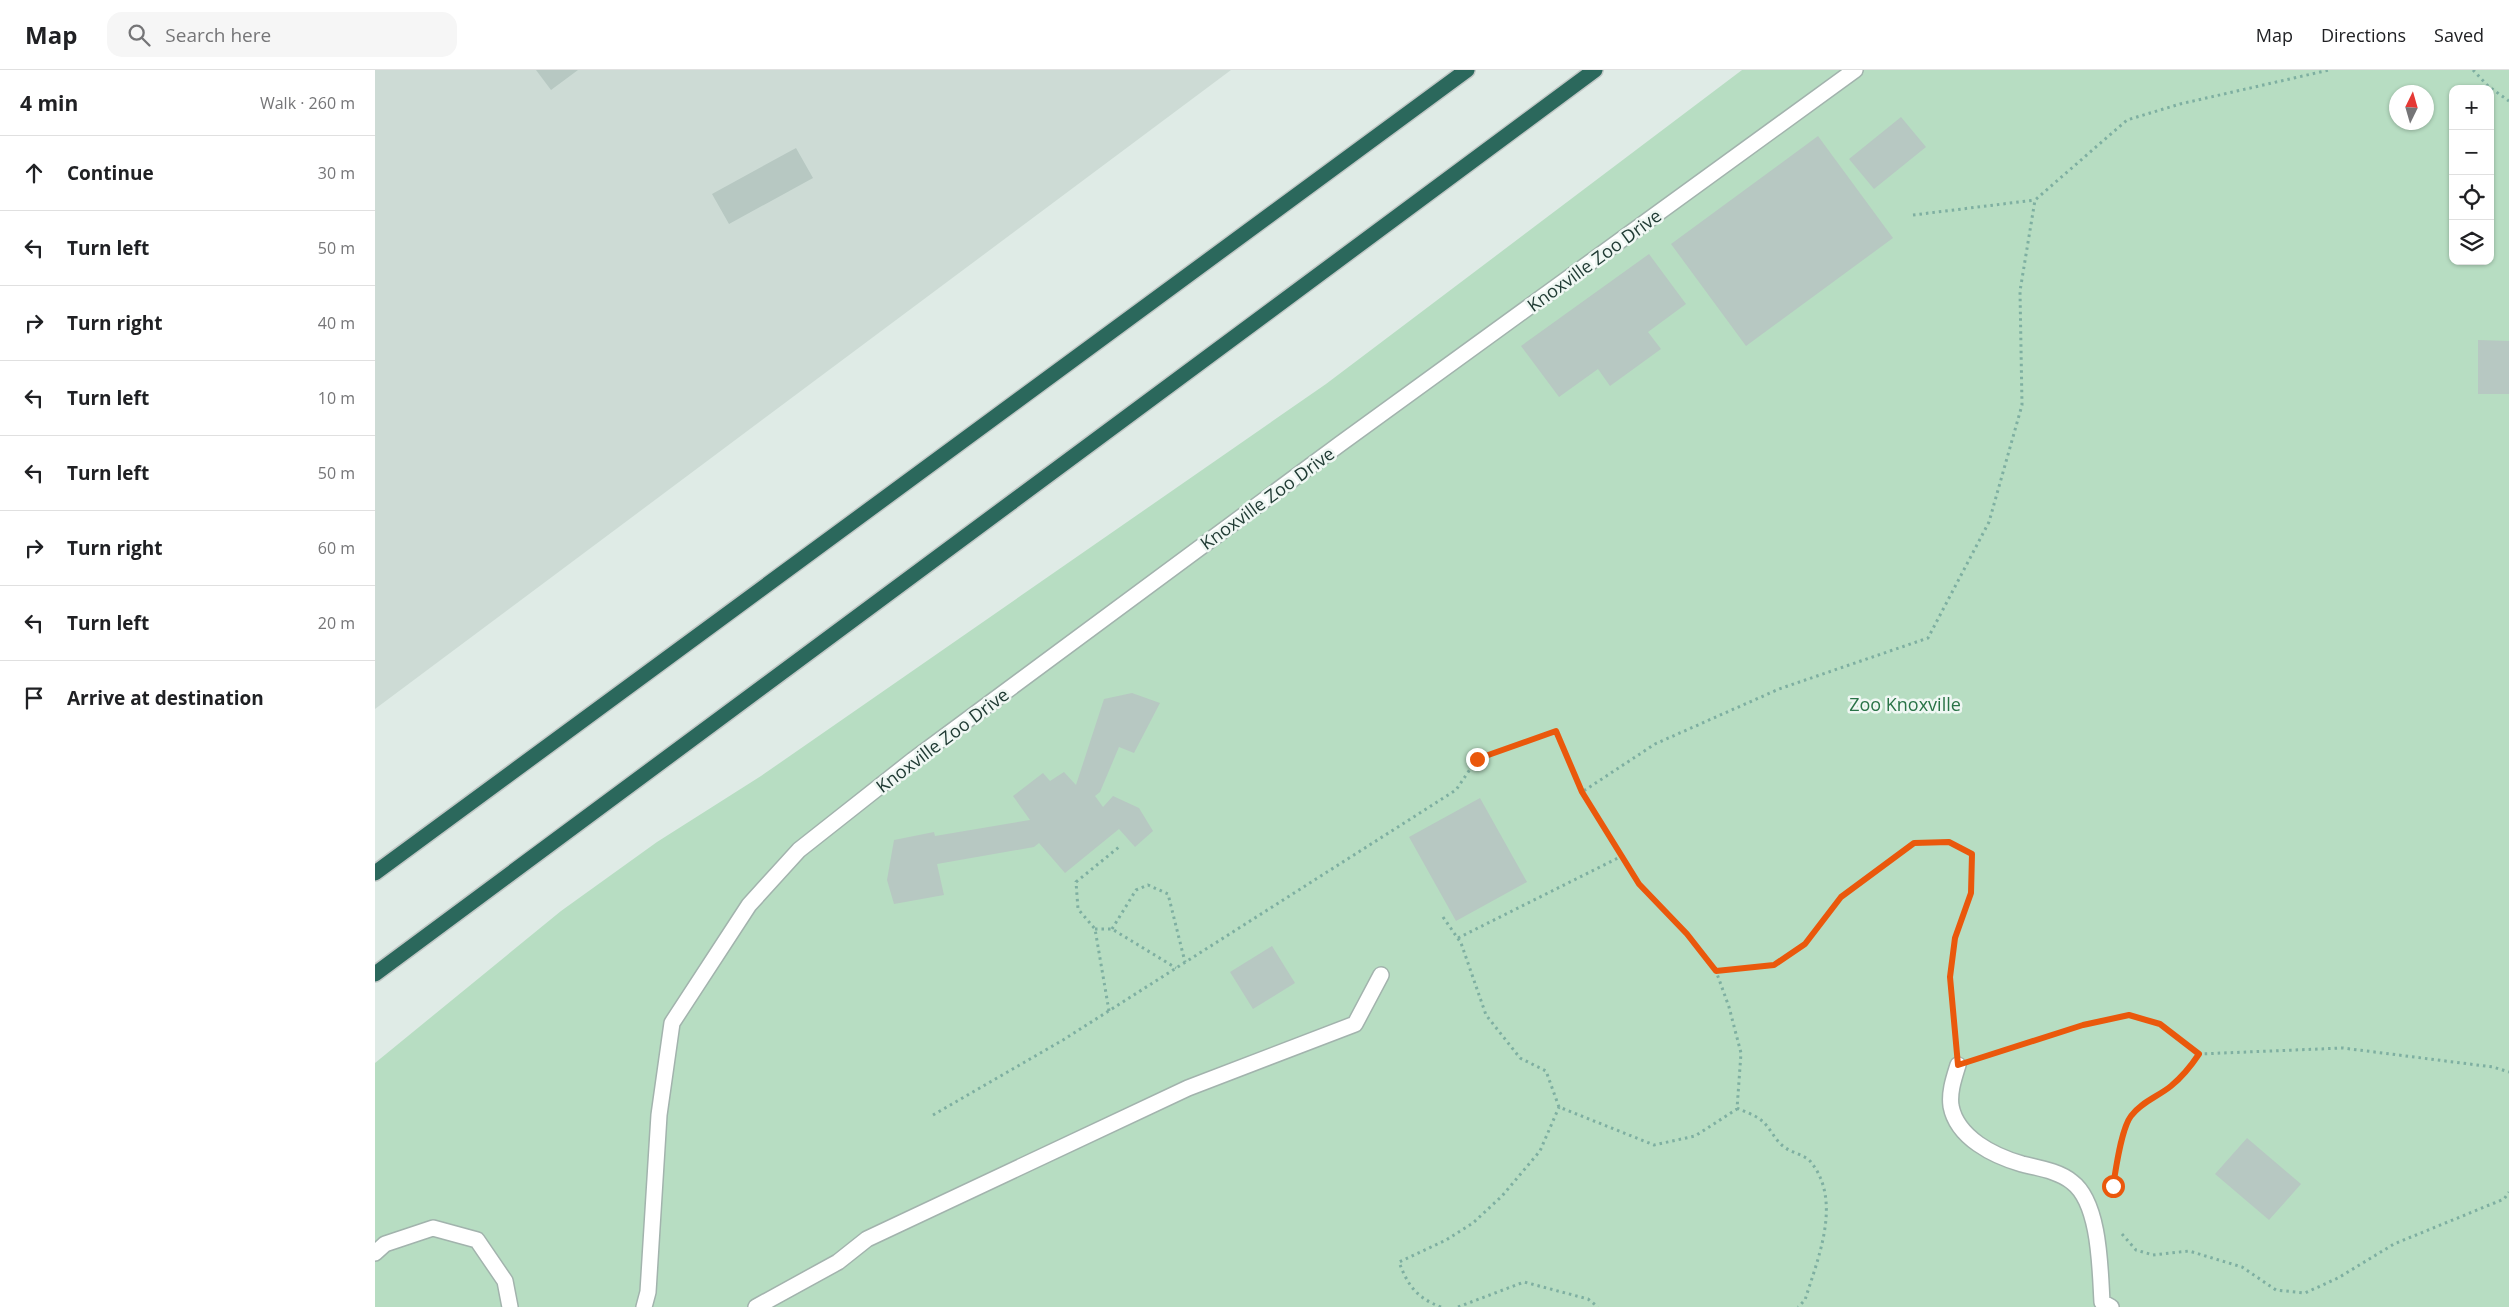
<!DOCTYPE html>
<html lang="en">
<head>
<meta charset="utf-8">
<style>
	body { margin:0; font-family:"Open Sans",sans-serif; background:#f6f6f6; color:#202124 }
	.controls { position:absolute; right:15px; top:15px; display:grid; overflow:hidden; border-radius:10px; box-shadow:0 1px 4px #0004 }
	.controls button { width:45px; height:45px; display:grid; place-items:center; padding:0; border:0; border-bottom:1px solid #e0e0e0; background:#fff; color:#202124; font:25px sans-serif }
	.compass { position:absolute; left:2014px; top:15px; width:45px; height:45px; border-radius:50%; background:#fff; box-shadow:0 1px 4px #0004; rotate:5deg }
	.stop { position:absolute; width:15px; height:15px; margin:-11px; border:4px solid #ea580c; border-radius:50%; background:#fff }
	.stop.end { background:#ea580c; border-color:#fff; box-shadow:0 1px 5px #0008 }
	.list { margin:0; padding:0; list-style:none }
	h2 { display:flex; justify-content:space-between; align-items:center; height:65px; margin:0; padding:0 20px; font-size:21px }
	h2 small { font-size:16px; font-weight:400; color:#757577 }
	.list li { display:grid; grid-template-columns:32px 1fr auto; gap:15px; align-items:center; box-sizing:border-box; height:75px; padding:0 20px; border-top:1px solid #e0e0e0 }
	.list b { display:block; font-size:19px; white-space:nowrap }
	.list em { font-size:16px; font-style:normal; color:#757577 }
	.icon { flex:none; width:28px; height:28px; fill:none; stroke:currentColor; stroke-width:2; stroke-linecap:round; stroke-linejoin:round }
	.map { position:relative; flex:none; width:2134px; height:1237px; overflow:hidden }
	header { display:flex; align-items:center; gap:30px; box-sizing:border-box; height:70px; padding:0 25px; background:#fff; border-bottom:1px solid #e0e0e0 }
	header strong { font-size:24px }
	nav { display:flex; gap:28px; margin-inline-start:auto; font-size:18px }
	.search { width:350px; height:45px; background:#f6f6f6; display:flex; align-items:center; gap:12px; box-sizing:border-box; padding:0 18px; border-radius:15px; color:#757577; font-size:19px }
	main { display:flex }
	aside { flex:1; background:#fff }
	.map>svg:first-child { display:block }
</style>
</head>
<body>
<header>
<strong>Map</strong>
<div class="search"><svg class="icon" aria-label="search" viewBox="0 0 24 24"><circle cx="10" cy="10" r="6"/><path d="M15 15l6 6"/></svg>Search here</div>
<nav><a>Map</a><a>Directions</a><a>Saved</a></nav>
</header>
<main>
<aside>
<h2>4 min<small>Walk · 260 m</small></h2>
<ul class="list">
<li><svg class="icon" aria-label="ahead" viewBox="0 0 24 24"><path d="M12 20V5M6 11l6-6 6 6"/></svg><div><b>Continue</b></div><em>30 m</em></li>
<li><svg class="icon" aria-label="left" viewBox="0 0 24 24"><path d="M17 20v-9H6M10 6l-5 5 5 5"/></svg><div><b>Turn left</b></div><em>50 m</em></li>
<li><svg class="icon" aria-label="right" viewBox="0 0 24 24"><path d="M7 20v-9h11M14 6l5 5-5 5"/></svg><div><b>Turn right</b></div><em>40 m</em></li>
<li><svg class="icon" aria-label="left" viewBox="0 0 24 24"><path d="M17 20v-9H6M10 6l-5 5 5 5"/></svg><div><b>Turn left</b></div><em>10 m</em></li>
<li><svg class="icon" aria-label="left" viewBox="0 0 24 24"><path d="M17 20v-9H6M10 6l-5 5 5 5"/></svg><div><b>Turn left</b></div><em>50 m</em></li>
<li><svg class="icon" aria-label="right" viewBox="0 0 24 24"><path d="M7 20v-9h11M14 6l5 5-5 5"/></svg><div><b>Turn right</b></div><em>60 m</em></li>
<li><svg class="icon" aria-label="left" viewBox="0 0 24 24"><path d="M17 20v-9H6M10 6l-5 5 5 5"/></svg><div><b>Turn left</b></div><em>20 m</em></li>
<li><svg class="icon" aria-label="arrive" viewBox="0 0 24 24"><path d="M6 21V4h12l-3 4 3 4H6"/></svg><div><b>Arrive at destination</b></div></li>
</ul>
</aside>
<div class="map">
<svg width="2134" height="1237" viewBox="0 0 2134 1237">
	<rect width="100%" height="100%" fill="#dfebe6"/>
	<path fill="#cddbd5" d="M0,0H856L0,639Z"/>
	<path fill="#b7ddc2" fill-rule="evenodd" d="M1367,0H2134V1237H0V993L186,841L282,772L386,706L951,314ZM2078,19H2115V191H2078ZM2022,22H2052V52H2022Z"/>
	<path fill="#b7c8c2" d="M161,0H203L176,20Z
		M1526,47L1551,77L1499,119L1474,89Z
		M1443,66L1518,168L1371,276L1296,174Z
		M421,78L438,108L354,154L337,124Z
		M1274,184L1311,234L1273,262L1286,279L1235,316L1223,299L1184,327L1146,276Z
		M2103,270L2134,271V324H2103Z
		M757,623L785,633L759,683L744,677L725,722L720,726L728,737L738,726L764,738L778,761L760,777L744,759L690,803L664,773L659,777L562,794L569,825L519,834L512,810L519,770L559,762L560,766L655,750L638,726L668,703L675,711L689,702L701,715L729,629Z
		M1105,728L1152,812L1081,851L1034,767Z
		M897,876L920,913L878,939L855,902Z
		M1872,1068L1926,1114L1894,1150L1840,1104Z"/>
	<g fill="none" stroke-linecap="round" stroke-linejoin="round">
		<defs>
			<path id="minor" d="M1583,995C1579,1008 1574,1022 1576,1036C1582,1068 1619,1086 1647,1094C1663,1098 1684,1101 1697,1112C1725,1133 1725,1199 1727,1232L1736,1237
				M0,1183L10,1174L58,1158L102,1170L130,1211L135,1237
				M269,1237L273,1222L284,1045L297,953L374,835L424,780L538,690L965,374L1480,0
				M381,1237L463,1192L492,1169L813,1018L980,954L1006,905"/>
			<path id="highway" d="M0,803L1092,0
				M0,904L1220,0"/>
		</defs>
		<use href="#minor" stroke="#a2b3ad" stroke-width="18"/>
		<use href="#highway" stroke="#c1c8c6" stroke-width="18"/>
		<path stroke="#7eafa1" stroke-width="3" stroke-dasharray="2.5 4" stroke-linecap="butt" d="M2098,0L2113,16L2134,31
			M1538,145L1660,130
			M1068,847L1086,873L1111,945L1145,988L1171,1001L1184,1037L1279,1075L1320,1066L1362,1039L1366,983L1354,937L1341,901L1311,864L1264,814L1207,722L1280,674L1404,619L1553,568L1614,452L1647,335L1645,221L1660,130L1752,50L1805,34L1954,0
			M720,859H737L801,898
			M737,859L761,820L773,815L793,824L810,892
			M1083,868L1247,786
			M1341,901L1399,895L1430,874L1466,827L1539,773L1574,772L1597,784L1596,823L1580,868L1575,907L1581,971
			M734,941L720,859L703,839L701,812L744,777
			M1607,988L1708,955L1754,945L1785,954L1824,984L1968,978L2118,997L2134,1002
			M1362,1038C1370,1042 1380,1045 1386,1050C1395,1057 1399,1069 1408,1076C1416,1083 1428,1084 1435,1091C1468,1130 1443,1188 1430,1230L1423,1237
			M558,1045L688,970L1081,720L1102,689L1181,661L1207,722
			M1738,1127C1738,1111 1746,1058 1756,1045C1767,1032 1784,1026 1796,1016C1808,1006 1816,996 1824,984
			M1747,1164L1761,1180L1778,1185L1814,1181L1867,1197L1901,1220L1930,1223L1963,1208L2019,1174L2129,1129L2134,1122
			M1066,1237C1042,1228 1033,1216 1024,1192L1071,1170L1098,1153L1127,1126L1165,1081L1184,1037
			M1083,1237L1149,1212L1213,1229L1223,1237"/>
		<use href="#minor" stroke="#fff" stroke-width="15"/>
		<use href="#highway" stroke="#2b685c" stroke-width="15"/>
	</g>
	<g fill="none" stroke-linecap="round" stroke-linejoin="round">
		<path stroke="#ea580c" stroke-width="6" d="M1102,689L1181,661L1207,722L1264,814L1312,864L1341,901L1399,895L1430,874L1466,827L1539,773L1574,772L1597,784L1596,823L1580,868L1575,907L1583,995L1708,955L1754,945L1785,954L1824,984C1816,996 1807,1007 1796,1016C1784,1026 1766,1032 1756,1046C1746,1059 1741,1099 1738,1116"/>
	</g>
	<g text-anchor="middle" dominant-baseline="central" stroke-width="5" stroke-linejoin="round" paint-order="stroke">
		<g font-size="18" fill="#203b34" stroke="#eff7f3">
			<text transform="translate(1219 190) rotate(-36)">Knoxville Zoo Drive</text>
			<text transform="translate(892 428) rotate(-36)">Knoxville Zoo Drive</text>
			<text transform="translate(567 670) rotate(-37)">Knoxville Zoo Drive</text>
		</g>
		<g font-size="18" fill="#297347" stroke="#eff7f3">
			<text x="1530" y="634">Zoo Knoxville</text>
		</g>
	</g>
</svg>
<div class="controls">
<button>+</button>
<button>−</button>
<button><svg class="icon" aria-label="locate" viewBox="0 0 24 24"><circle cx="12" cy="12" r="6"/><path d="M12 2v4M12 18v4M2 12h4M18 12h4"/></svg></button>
<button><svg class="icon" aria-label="layers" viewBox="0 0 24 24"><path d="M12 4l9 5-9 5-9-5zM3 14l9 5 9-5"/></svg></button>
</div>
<svg class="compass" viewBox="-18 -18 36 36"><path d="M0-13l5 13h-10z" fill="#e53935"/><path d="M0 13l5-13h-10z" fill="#757577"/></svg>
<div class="stop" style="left:1738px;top:1116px"></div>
<div class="stop end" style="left:1102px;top:689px"></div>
</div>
</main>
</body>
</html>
